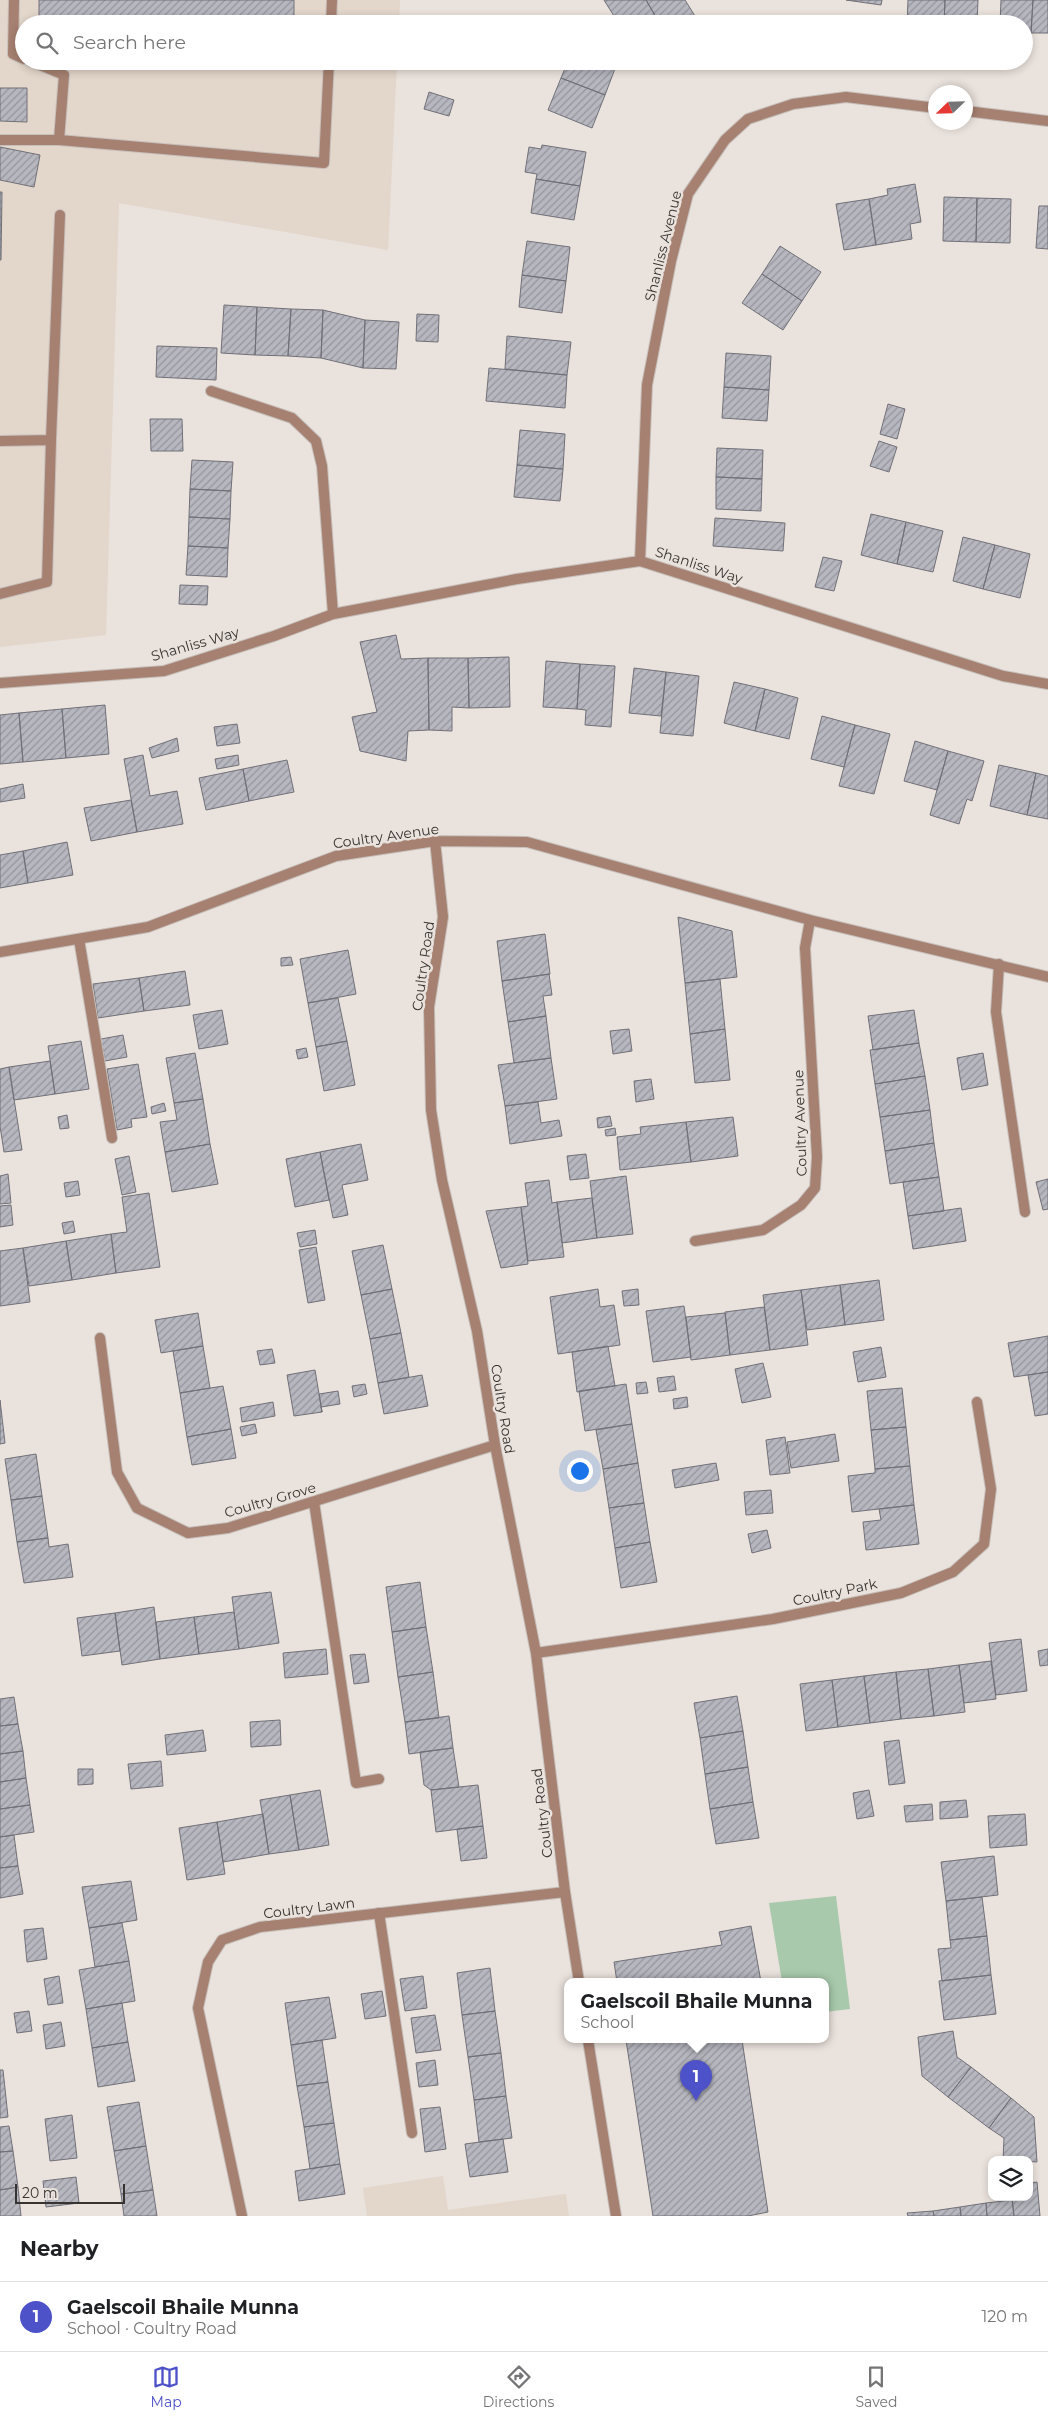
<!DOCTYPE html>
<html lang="en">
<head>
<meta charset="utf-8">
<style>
	body { margin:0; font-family:Montserrat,sans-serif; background:#f2f2f2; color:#202124 }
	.controls { position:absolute; right:15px; bottom:15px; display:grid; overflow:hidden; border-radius:10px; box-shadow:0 2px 8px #0003 }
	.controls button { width:45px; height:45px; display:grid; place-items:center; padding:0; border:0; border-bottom:1px solid #e0e0e0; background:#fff; color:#202124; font:25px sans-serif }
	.compass { position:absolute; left:928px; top:85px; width:45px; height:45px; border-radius:50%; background:#fff; box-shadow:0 2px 8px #0003; rotate:247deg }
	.scale { position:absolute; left:15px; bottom:12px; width:110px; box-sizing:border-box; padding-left:5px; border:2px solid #363331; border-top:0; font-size:14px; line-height:18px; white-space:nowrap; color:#363331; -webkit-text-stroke:4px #eae2dc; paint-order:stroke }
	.you { position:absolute; left:579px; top:1470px; width:18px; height:18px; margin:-12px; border:4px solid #fff; border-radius:50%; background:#1a73e8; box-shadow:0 0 0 8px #1a73e833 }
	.badge { display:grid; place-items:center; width:32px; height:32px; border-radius:50%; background:#4e52c8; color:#fff; font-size:16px; font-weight:700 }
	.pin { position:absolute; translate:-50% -41px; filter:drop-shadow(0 1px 2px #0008) }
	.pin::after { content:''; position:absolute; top:26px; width:18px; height:15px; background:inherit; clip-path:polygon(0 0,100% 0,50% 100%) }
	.popup { position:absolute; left:564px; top:1978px; width:265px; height:65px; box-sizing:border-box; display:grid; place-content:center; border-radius:10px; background:#fff; filter:drop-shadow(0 1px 4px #0005); font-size:16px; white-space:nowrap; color:#757577 }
	.popup b { font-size:19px; color:#202124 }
	.popup::after { content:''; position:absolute; left:50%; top:100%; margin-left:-10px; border:10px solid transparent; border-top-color:#fff }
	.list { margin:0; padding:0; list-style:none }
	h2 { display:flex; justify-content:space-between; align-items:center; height:65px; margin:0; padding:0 20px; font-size:21px }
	h2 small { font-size:16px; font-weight:400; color:#757577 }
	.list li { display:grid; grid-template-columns:32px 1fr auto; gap:15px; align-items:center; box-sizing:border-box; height:70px; padding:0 20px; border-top:1px solid #e0e0e0 }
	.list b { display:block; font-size:19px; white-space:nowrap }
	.list p { margin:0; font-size:16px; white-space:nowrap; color:#757577 }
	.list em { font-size:16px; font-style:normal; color:#757577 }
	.icon { flex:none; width:28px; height:28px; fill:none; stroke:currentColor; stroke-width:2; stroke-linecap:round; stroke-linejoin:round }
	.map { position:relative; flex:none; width:1048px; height:2216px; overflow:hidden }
	.search { position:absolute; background:#fff; box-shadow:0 2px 8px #0003; left:15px; right:15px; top:15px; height:55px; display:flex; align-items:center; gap:12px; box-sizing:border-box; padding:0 18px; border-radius:28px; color:#757577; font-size:19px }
	.sheet { height:135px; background:#fff }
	nav { display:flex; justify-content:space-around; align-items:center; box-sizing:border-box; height:70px; border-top:1px solid #e0e0e0; background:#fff; font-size:14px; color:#757577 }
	nav a { display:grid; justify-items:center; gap:2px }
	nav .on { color:#4e52c8 }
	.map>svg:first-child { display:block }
</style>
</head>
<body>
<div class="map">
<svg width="1048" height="2216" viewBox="0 0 1048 2216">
	<defs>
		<pattern id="building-hatch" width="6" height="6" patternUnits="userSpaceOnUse" patternTransform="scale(1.25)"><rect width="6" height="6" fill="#b7b7c0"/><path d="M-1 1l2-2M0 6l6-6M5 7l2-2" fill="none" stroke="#96959d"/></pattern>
	</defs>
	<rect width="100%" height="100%" fill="#eae2dc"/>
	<path fill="#e3d6ca" d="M0,0H400L399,24H24V61H397L388,250L119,203L106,635L0,647Z
		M443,2176L448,2210L566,2194L569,2216H367L363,2188Z"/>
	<path fill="#a8c9ac" d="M836,1896L850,2009L825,2012V1982H782L769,1903Z"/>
	<path fill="url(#building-hatch)" stroke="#717078" d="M39,0H294V24H39Z
		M604,0H646L660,24H619Z
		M646,0H685L695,16L681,24H660Z
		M846,0H882L881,5Z
		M908,0H945L944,24H907Z
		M945,0H978L977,24H944Z
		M1001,0H1033L1031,33H1024V24H1000Z
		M1033,0H1048V33H1031Z
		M568,61H603L616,66L605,95L561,78Z
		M561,78L605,95L592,128L548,110Z
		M0,88H27V122L0,121Z
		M429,92L454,100L449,116L424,109Z
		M542,145L586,152L580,186L536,179L537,174L525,172L529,147L541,149Z
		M0,147L40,155L34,187L0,180Z
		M536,179L580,186L574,220L531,213Z
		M915,184L921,222L910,224L912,239L876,245L869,199L888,195L887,189Z
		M0,192H2L1,260H0Z
		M944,197L977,198L976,242L943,241Z
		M977,198L1011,199L1010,243L976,242Z
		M869,199L876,245L844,250L836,204Z
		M1039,206H1048V249L1036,248Z
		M527,241L570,247L566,281L522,275Z
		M780,246L821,272L802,301L762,274Z
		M762,274L802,301L783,330L742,303Z
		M522,275L566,281L562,313L519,307Z
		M224,305L257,307L255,355L221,353Z
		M257,307L291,309L288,356L255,355Z
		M291,309L323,310L321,358L288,356Z
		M323,310L365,320L363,368L321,358Z
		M417,314L439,315L438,342L416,341Z
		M365,320L399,322L396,369L363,368Z
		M507,336L571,342L567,375L505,369Z
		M157,346L217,348L216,380L156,377Z
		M726,353L771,356L769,390L724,387Z
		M489,368L567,375L565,408L486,401Z
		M724,387L769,390L767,421L722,418Z
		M888,404L905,409L897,439L880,434Z
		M150,419H182L183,451H151Z
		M520,430L565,434L563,469L517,465Z
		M879,441L897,447L889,472L870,466Z
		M717,448L763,450L762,479L716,477Z
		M192,460L233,462L231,491L190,489Z
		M517,465L563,469L560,501L514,497Z
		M716,477L762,479L761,511L716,509Z
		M190,489L231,491L230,519L189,517Z
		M871,514L906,522L897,564L861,555Z
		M189,517L230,519L228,548L188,546Z
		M715,518L785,523L783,551L713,546Z
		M906,522L943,531L933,572L897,564Z
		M963,537L995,545L983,589L953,581Z
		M995,545L1030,554L1020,598L983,589Z
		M188,546L228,548L227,577L186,575Z
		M823,557L842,561L834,591L815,587Z
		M180,585L208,586L207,605L179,604Z
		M396,635L401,659L428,658L429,730L408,731L406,761L360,751L352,717L377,712L360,642Z
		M509,657L510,707L469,708L468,658Z
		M428,658H468L469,708L452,707V731L429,730Z
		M546,661L580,664L577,709L543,707Z
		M580,664L615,666L611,727L585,725L586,710L577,709Z
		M634,668L666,672L661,716L629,713Z
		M666,672L699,676L693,736L660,733Z
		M734,682L765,689L755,731L724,723Z
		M765,689L798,698L789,739L755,731Z
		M105,705L109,754L66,758L62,709Z
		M62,709L66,758L23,762L19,713Z
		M19,713L23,762L0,764V715Z
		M822,716L855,725L844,767L811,759Z
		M237,724L240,743L217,746L214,727Z
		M855,725L890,734L874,794L839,786Z
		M177,738L179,751L152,758L149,748Z
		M915,741L948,751L937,790L904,781Z
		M948,751L984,761L972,801L967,799L959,824L930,815Z
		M143,755L150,796L177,791L183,824L137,832L124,759Z
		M238,755L239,765L217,769L215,759Z
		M287,760L294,792L249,801L243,769Z
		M999,765L1036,773L1027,815L990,806Z
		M243,769L249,801L206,810L199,778Z
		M1036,773L1048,776V819L1027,815Z
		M23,784L25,798L0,802V789Z
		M131,800L137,832L91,841L84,808Z
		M67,842L73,875L28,883L23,851Z
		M23,851L28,883L0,888V855Z
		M678,917L732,931L737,977L685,983Z
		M545,934L550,974L502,981L497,941Z
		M348,950L356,994L308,1003L300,959Z
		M291,957L293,965L281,966V958Z
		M185,971L190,1005L144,1011L139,978Z
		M549,974L552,995L543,996L546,1016L508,1022L502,981Z
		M139,978L144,1011L98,1018L93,984Z
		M720,979L725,1029L690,1034L685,983Z
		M338,998L347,1041L316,1047L308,1003Z
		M222,1010L228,1044L199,1049L193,1015Z
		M914,1010L919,1043L873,1050L868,1016Z
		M546,1016L551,1058L514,1063L508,1022Z
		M629,1029L632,1051L613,1054L610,1031Z
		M725,1029L730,1080L695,1083L690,1034Z
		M123,1035L127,1057L105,1061L101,1039Z
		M81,1041L89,1089L55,1094L48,1046Z
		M347,1041L355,1085L324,1091L316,1047Z
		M919,1043L925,1076L875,1084L870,1050Z
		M306,1048L308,1057L298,1059L296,1050Z
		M195,1053L203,1099L174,1103L166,1058Z
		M983,1053L988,1085L962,1090L957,1058Z
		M551,1058L557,1099L505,1106L498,1065Z
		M50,1061L55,1094L14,1100L9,1067Z
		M138,1064L147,1117L131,1119L132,1127L117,1130L107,1069Z
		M9,1067L22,1150L4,1152L0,1126V1069Z
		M925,1076L930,1110L880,1117L875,1084Z
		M651,1079L654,1099L636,1102L634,1081Z
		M203,1099L210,1144L165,1152L160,1122L177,1120L174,1103Z
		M538,1102L541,1123L559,1120L562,1136L510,1144L505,1106Z
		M164,1103L166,1111L152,1114L151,1107Z
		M930,1110L934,1143L885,1151L880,1117Z
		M67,1115L69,1128L60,1129L58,1117Z
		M610,1116L612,1126L598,1128L597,1118Z
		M733,1117L738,1156L691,1162L686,1122Z
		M686,1122L691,1162L620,1170L617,1137L641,1134L640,1127Z
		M615,1128L616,1135L606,1136L605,1130Z
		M934,1143L939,1177L890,1184L885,1151Z
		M210,1144L218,1184L172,1192L165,1152Z
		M361,1144L368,1180L342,1185L348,1215L333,1218L320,1152Z
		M320,1152L329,1200L295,1207L286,1159Z
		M586,1154L589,1178L570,1180L567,1156Z
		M129,1156L136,1192L122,1195L115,1159Z
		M8,1174L11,1203L0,1204V1176Z
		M626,1176L633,1234L597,1238L590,1181Z
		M939,1177L944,1211L908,1216L903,1182Z
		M1048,1179V1209L1043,1210L1036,1182Z
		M549,1180L552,1203L557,1202L564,1257L528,1261L521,1207L528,1206L525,1183Z
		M78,1181L80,1195L66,1197L64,1183Z
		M149,1193L160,1267L116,1273L111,1234L127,1232L122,1197Z
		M592,1198L597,1238L562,1243L557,1202Z
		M11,1205L13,1225L0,1227V1206Z
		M521,1207L528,1264L501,1268L486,1211Z
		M961,1208L966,1241L913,1249L908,1216Z
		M73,1221L75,1232L64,1234L62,1223Z
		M315,1230L317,1244L300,1247L297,1233Z
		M111,1234L116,1273L72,1280L66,1241Z
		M66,1241L72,1280L29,1286L23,1248Z
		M383,1245L392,1289L361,1295L352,1251Z
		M316,1247L325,1300L308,1303L299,1250Z
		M23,1248L30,1302L0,1306V1251Z
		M879,1280L884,1320L845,1325L840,1285Z
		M840,1285L845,1325L807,1330L801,1290Z
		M392,1289L401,1333L370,1339L361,1295Z
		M598,1289L600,1307L614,1305L620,1345L558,1354L550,1297Z
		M638,1289L639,1305L624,1306L622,1291Z
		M801,1290L808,1345L770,1350L763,1295Z
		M684,1306L691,1357L653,1362L646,1311Z
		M764,1307L770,1350L730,1355L725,1312Z
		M198,1313L203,1346L161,1353L155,1320Z
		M725,1313L730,1355L691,1360L686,1317Z
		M401,1333L409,1377L378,1383L370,1339Z
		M1048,1336V1372L1014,1377L1008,1343Z
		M203,1346L210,1388L180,1393L173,1351Z
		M608,1346L615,1386L577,1392L572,1352Z
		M881,1347L886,1377L858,1382L853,1352Z
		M272,1349L275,1363L260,1365L257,1351Z
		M763,1363L771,1397L742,1403L735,1369Z
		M315,1370L322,1412L294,1416L287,1375Z
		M1048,1372V1414L1035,1416L1028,1375Z
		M422,1375L428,1406L384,1414L378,1383Z
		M674,1376L676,1390L659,1392L657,1378Z
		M646,1382L648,1393L637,1394L636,1383Z
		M365,1384L367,1394L354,1397L352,1386Z
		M626,1384L632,1424L585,1431L579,1391Z
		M223,1386L231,1429L187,1437L180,1393Z
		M902,1388L906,1427L871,1430L867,1391Z
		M338,1391L340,1404L321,1407L322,1412L319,1394Z
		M687,1397L688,1407L674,1409L673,1399Z
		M0,1400L5,1443L0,1444Z
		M273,1402L275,1416L242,1422L240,1408Z
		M255,1424L257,1433L242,1436L240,1427Z
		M632,1424L638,1463L603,1469L596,1430Z
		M906,1427L910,1466L875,1469L871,1430Z
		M231,1429L236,1458L192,1465L187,1437Z
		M835,1434L839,1461L791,1468L787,1442Z
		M785,1437L790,1473L770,1475L766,1440Z
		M36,1454L42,1496L11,1500L5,1459Z
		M638,1463L644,1503L609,1508L603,1469Z
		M716,1463L719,1480L675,1488L672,1470Z
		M910,1466L914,1505L852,1512L848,1476L875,1473V1469Z
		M771,1490L773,1513L746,1515L744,1492Z
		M42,1496L48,1538L17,1542L11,1500Z
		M644,1503L650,1542L615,1548L609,1508Z
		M914,1505L919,1544L866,1550L863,1522L881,1520L879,1509Z
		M767,1530L771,1548L752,1553L748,1534Z
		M48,1538L49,1547L68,1544L73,1577L24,1583L17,1542Z
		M650,1542L657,1582L621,1588L615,1548Z
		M420,1582L426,1627L392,1632L386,1587Z
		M271,1592L279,1643L239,1649L232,1597Z
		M154,1607L160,1659L122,1665L115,1613Z
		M234,1612L239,1649L199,1654L194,1617Z
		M115,1613L120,1651L82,1656L77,1618Z
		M194,1617L199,1654L160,1659L156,1622Z
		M426,1627L433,1672L398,1677L392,1632Z
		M1021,1639L1027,1691L996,1695L989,1643Z
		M326,1649L328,1674L285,1678L283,1653Z
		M1048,1649V1665L1040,1666L1038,1651Z
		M365,1654L369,1682L354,1684L350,1655Z
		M991,1661L996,1699L964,1703L959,1665Z
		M959,1665L965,1712L934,1716L928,1669Z
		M928,1669L934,1716L901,1719L896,1672Z
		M433,1672L439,1718L405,1722L398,1677Z
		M896,1672L901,1719L870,1723L864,1676Z
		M864,1676L870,1723L838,1727L832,1680Z
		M832,1680L838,1727L806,1731L800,1684Z
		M737,1696L743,1731L700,1738L694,1703Z
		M14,1697L18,1724L0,1726V1699Z
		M449,1716L453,1748L409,1754L405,1722Z
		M280,1720L281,1745L251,1747L250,1722Z
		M18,1724L23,1751L0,1754V1726Z
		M203,1730L206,1751L167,1755L165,1735Z
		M743,1731L748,1767L705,1774L700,1738Z
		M899,1740L905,1783L889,1785L884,1742Z
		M453,1748L459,1787L431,1790L424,1785L420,1752Z
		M23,1751L26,1778L0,1782V1754Z
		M161,1761L163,1786L131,1789L128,1764Z
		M748,1767L753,1802L710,1809L705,1774Z
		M78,1769H93V1784L78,1785Z
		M26,1778L30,1805L0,1809V1782Z
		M478,1785L483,1826L436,1832L431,1790Z
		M320,1790L329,1845L299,1850L290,1795Z
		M869,1790L874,1816L857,1819L853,1793Z
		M290,1795L299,1850L269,1854L260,1800Z
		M966,1800L968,1817L940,1819V1802Z
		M753,1802L759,1838L716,1844L710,1809Z
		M932,1804L933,1820L906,1822L904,1806Z
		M30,1805L34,1832L0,1837V1809Z
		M263,1814L269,1854L223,1862L217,1822Z
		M1025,1814L1027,1845L990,1848L988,1816Z
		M217,1822L225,1874L187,1880L179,1828Z
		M483,1826L487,1858L461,1861L457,1829Z
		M14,1835L18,1866L0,1868V1837Z
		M994,1856L998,1895L946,1901L941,1862Z
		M18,1866L23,1894L0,1898V1868Z
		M131,1881L137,1920L89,1928L82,1887Z
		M982,1897L987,1936L950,1940L946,1901Z
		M122,1923L129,1961L95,1967L89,1928Z
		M751,1926L761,1982H617L614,1962L722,1945L719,1932Z
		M43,1928L47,1959L27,1962L24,1930Z
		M987,1936L991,1975L942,1981L938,1949L951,1948L950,1940Z
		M129,1961L135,2001L86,2009L79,1970Z
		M490,1968L495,2011L462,2015L457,1973Z
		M991,1975L996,2014L944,2020L939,1981Z
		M59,1976L63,2003L48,2005L44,1979Z
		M423,1976L427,2008L405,2011L400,1979Z
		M382,1991L386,2016L365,2019L361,1994Z
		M329,1997L336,2038L291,2045L285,2003Z
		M122,2003L128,2042L92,2048L86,2009Z
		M29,2011L32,2031L17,2033L14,2013Z
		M495,2011L501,2053L468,2057L462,2015Z
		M435,2015L441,2050L416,2053L411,2018Z
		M61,2022L65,2046L46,2049L43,2025Z
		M953,2031L957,2057L971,2067L948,2097L922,2076L918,2037Z
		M322,2040L328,2082L297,2086L291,2045Z
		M626,2040H742L768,2212L748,2216H653Z
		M128,2042L135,2081L98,2087L92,2048Z
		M501,2053L506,2096L474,2100L468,2057Z
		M435,2060L438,2085L419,2087L416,2063Z
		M971,2067L1011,2098L989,2128L948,2097Z
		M0,2070H3L8,2117L0,2118Z
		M328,2082L334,2123L304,2127L297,2086Z
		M506,2096L512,2138L479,2142L474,2100Z
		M1011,2098L1034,2117L1037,2162L1003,2160L1004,2138L989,2128Z
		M139,2102L146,2146L114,2151L107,2107Z
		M440,2107L446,2149L425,2152L420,2109Z
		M72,2115L77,2158L50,2161L45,2119Z
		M334,2123L340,2164L310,2169L304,2127Z
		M9,2126L13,2151L0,2152V2127Z
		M503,2139L508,2172L470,2177L465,2144Z
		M146,2146L153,2190L121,2194L114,2151Z
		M13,2151L18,2187L0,2190V2152Z
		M340,2164L345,2194L299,2201L295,2171Z
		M76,2177L79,2203L46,2207L43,2181Z
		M1037,2182L1040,2216H1014L1012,2197H1029V2183Z
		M18,2187L21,2216H0V2190Z
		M153,2190L157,2216H124L121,2194Z
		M1012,2200L1014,2216H987L986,2203Z
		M986,2203L987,2216H961L960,2207Z
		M960,2207L961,2216H934L933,2211Z
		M933,2211L934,2216H908L907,2213Z"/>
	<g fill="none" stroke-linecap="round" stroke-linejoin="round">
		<defs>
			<path id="lane" d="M14,0L13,54L24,59
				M331,24L332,0
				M30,61L64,75L59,140
				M0,140H59L324,163L329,61
				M0,441L51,440L60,215
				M0,594L47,582L51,440
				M79,939L112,1138
				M999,964L996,1012L1025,1212
				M314,1502L356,1783L379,1779
				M379,1913L412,2133"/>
			<path id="street" d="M966,111L1048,121
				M211,391L292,418L316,441L322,466L333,614
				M640,561L647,385L671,261L688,194L725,140L748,119L793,104L846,97L936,108
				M0,683L164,671L274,636L333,614L517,579L640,561L1003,676L1048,684
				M435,841L443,917L429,1007L431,1110L442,1180L477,1331L495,1445L536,1653L565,1892L579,1982
				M0,952L148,927L336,856L435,841L527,842L810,920L1048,977
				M695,1241L763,1230L801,1205L815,1188L817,1157L805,948L810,920
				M100,1338L117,1472L137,1508L188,1533L228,1528L495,1445
				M536,1653L773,1619L901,1593L953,1572L984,1544L991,1489L977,1402
				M588,2040L616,2216
				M242,2216L198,2008L208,1962L222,1940L260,1927L565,1892"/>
		</defs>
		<use href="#lane" stroke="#c6bfba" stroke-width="12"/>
		<use href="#street" stroke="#c6bfba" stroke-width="12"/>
		<use href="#lane" stroke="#a68171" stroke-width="10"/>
		<use href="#street" stroke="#a68171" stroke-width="10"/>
	</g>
	<g text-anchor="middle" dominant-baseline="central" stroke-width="5" stroke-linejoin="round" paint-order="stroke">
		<g font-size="14" fill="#363331" stroke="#eae2dc">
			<text transform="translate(663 246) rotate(-76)">Shanliss Avenue</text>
			<text transform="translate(699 565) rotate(18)">Shanliss Way</text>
			<text transform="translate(195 644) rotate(-16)">Shanliss Way</text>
			<text transform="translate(386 836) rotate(-8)">Coultry Avenue</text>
			<text transform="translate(423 966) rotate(-82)">Coultry Road</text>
			<text transform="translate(800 1123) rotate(-92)">Coultry Avenue</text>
			<text transform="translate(503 1409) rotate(81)">Coultry Road</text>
			<text transform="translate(270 1500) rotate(-16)">Coultry Grove</text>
			<text transform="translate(835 1592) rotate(-12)">Coultry Park</text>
			<text transform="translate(542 1813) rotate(-97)">Coultry Road</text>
			<text transform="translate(309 1908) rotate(-7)">Coultry Lawn</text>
		</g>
	</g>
</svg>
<div class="controls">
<button><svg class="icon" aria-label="layers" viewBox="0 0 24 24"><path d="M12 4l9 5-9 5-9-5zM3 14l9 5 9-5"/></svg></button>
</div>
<svg class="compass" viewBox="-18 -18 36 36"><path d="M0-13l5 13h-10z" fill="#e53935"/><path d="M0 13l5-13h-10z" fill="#757577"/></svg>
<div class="scale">20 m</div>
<div class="you"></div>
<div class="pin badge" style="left:696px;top:2101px">1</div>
<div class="popup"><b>Gaelscoil Bhaile Munna</b>School</div>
<div class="search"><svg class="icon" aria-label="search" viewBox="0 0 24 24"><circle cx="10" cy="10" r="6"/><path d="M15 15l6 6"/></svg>Search here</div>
</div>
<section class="sheet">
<h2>Nearby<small></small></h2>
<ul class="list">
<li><span class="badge">1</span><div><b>Gaelscoil Bhaile Munna</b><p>School · Coultry Road</p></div><em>120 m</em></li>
</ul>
</section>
<nav>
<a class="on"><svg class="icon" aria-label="map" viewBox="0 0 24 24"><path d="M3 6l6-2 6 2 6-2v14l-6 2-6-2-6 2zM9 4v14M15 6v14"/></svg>Map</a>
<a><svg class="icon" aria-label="directions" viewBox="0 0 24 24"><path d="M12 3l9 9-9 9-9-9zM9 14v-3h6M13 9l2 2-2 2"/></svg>Directions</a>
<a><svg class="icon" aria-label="saved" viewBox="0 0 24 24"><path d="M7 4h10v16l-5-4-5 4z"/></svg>Saved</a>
</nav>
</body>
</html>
